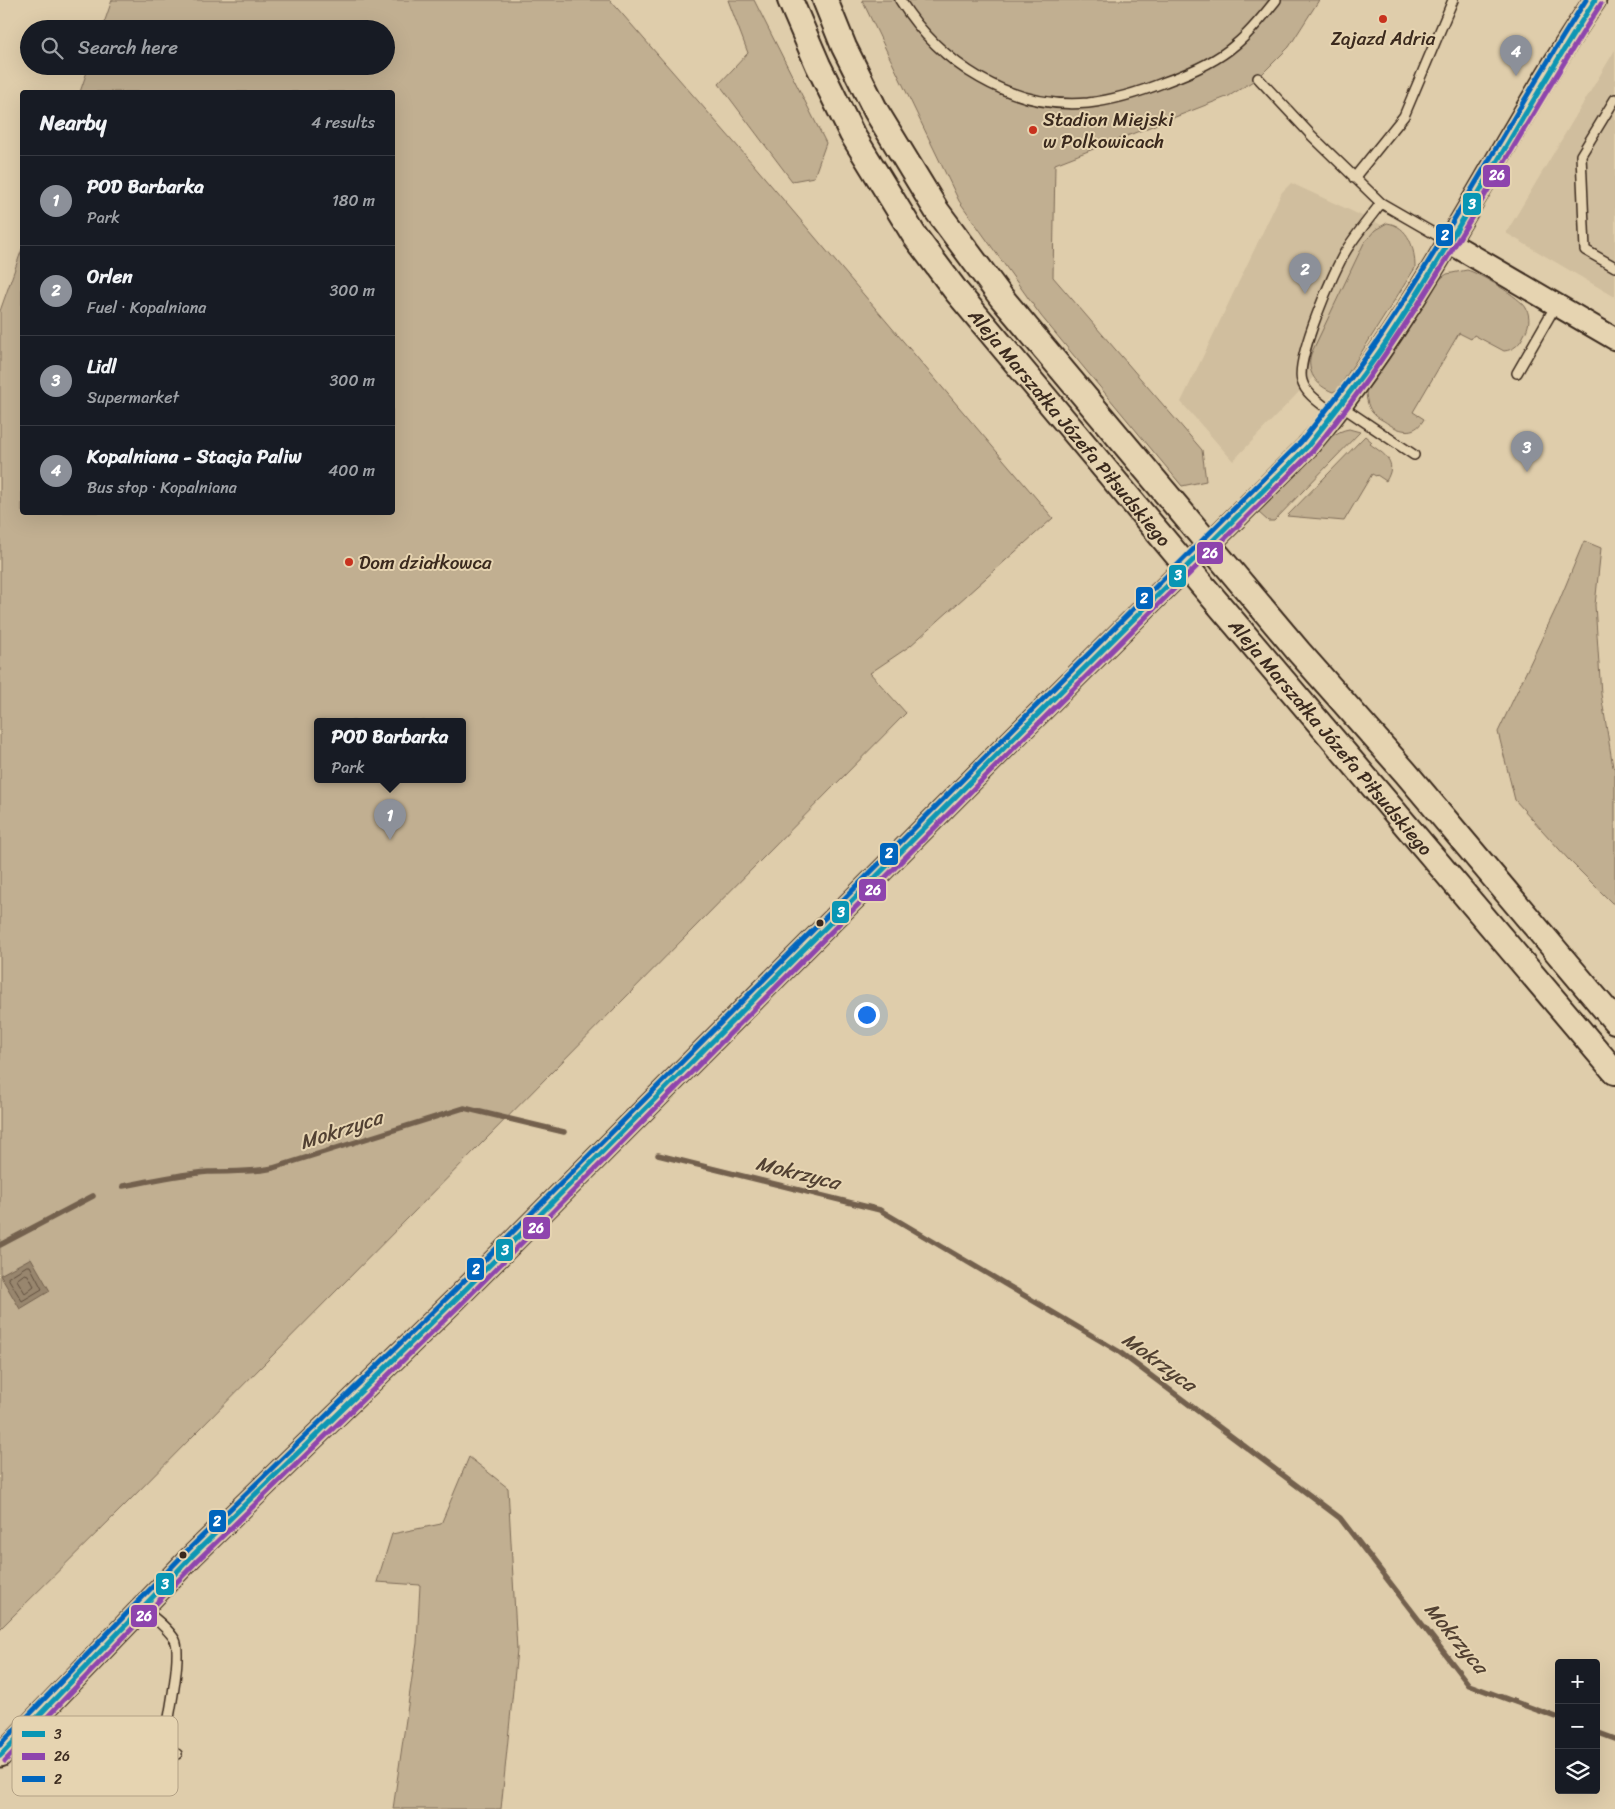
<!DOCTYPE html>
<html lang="en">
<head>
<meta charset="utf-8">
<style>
	body { margin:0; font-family:Sriracha,sans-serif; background:#242831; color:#f1f3f6 }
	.controls { position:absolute; right:15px; bottom:15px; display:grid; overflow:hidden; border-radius:5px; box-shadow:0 5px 20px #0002 }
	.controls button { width:45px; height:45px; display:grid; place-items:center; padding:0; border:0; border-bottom:1px solid #363941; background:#171b24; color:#f1f3f6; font:25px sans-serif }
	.you { position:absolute; left:866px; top:1014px; width:18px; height:18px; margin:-12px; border:4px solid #fff; border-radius:50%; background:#1a73e8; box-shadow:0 0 0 8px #1a73e833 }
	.badge { display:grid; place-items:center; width:32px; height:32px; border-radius:50%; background:#8c9099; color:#fff; font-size:16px; font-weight:700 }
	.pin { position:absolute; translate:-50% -41px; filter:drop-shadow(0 1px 2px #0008) }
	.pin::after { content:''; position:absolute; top:26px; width:18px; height:15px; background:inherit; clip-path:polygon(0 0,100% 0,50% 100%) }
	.popup { position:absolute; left:314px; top:718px; width:152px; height:65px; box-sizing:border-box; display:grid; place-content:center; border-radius:5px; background:#171b24; filter:drop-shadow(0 1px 4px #0005); font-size:16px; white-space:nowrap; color:#9ea1a6 }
	.popup b { font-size:19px; color:#f1f3f6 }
	.popup::after { content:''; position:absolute; left:50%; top:100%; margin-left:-10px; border:10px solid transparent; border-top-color:#171b24 }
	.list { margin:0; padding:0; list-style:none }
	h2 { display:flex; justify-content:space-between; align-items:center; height:65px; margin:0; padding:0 20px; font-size:21px }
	h2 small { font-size:16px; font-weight:400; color:#9ea1a6 }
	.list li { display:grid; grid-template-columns:32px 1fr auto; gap:15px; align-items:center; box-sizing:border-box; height:90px; padding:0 20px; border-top:1px solid #363941 }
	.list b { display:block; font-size:19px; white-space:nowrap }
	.list p { margin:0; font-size:16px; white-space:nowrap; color:#9ea1a6 }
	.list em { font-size:16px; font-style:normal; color:#9ea1a6 }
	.icon { flex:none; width:28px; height:28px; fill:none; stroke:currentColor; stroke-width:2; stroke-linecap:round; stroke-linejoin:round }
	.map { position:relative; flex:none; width:1615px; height:1809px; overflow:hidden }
	.search { position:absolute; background:#171b24; box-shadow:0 5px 20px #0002; left:20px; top:20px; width:375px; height:55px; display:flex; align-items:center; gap:12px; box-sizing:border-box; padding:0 18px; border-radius:28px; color:#9ea1a6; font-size:19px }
	.panel { position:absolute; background:#171b24; box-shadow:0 5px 20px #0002; left:20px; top:90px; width:375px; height:425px; border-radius:5px }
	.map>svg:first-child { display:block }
</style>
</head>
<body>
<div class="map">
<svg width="1615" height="1809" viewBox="0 0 1615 1809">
	<rect width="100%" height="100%" fill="#dfcdab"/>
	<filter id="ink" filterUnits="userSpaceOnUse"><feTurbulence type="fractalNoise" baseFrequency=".02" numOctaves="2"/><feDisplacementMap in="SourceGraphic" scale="10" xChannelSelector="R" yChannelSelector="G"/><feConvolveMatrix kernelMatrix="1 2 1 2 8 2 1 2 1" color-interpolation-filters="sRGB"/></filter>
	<g filter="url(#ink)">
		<path fill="#d0be9e" d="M1615,50V297L1506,233Z
			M1291,183L1401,234L1317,373L1233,461L1181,402L1282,192Z"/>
		<path fill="#c1af91" stroke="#7e6c58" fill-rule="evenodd" d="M112,0H610L753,164L1053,518L910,646L870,673L906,713L126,1504L0,1629V311L22,249V512H392V92H80L89,66H386V29H102ZM318,721H462V779H318Z
			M728,0H754L826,143L814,177L792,181L719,84L748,53Z
			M862,0H1319L1289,47L1258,78L1229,96L1055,164L1053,277L1202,450L1206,481L1182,486L1041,316L959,201Z
			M1387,223C1409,226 1415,249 1415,268L1338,389L1333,392C1316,386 1306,371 1311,354L1364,243L1375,230Z
			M1467,270C1479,273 1521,298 1526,308C1531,317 1529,327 1524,335C1520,344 1514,350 1504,351L1474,335L1471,339L1459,333L1413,412L1424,419C1414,437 1398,431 1384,421C1380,419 1375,416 1372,412C1367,405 1366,397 1366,389L1434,283L1447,274Z
			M1349,429L1360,432L1274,521H1268L1258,512C1268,503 1277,494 1286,485C1303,467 1324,433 1349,429Z
			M1365,436L1372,442L1370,444C1385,455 1398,461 1386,481L1377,475L1376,476L1372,474L1344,521L1287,516Z
			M1584,541L1601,548L1595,605L1601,694L1613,767L1615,769V903H1612L1568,859L1515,800L1498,732L1558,604Z
			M469,1457L508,1488L517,1650L501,1809H393L417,1643L420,1585L377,1582L392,1534L441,1524Z"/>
		<path fill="#98866e" stroke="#73614e" d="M31,1258L50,1291L20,1309L0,1275Z"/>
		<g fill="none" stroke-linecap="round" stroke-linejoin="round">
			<path stroke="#604f3e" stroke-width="1" d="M27,1266H30L42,1289L22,1301L8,1278Z
				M25,1274L28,1275L34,1286L25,1293L17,1280Z"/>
			<path stroke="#73614e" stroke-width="5.5" d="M658,1155L880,1210L1118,1351L1340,1518L1469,1685L1559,1718
				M123,1186C151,1181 179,1174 208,1172C230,1171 251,1173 273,1168L464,1108L564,1132
				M0,1245L93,1196
				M1596,1732L1615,1739"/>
			<defs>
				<path id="service" d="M900,0C940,64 1011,110 1088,103C1114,100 1140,92 1165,82C1187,74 1217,61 1235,45C1251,32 1264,15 1276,0
					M1258,78L1312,136L1381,203L1447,241
					M1615,99L1581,155L1585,250L1615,267
					M1354,178L1404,116L1453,0
					M1517,373L1556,305
					M1341,406L1414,455
					M1333,413C1322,404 1306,395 1302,381C1295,360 1334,269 1347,249C1357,233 1370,218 1381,203
					M142,1608C153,1617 167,1627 175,1640C183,1655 166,1731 163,1751L177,1754"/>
				<path id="tertiary" d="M1447,241L1615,339
					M0,1756L192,1556L456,1299L1011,741L1307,447C1422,313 1496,146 1595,0"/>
				<g id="secondary">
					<path id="s1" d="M790,0L818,65L852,134L914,235L956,291L1187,567L1615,1072"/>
					<path d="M825,0L844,47L876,111L937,211L1001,297L1299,652L1406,773L1615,1021"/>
				</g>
			</defs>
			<use href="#service" stroke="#3b2a1e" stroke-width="12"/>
			<use href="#tertiary" stroke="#3b2a1e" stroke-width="25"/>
			<use href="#secondary" stroke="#3b2a1e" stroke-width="28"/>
			<use href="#service" stroke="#e6d4b1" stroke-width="9"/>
			<use href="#tertiary" stroke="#e6d4b1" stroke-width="21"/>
			<use href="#secondary" stroke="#e6d4b1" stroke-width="24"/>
			<defs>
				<path id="bus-1" d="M0,1756L192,1556L456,1299L1011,741L1307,447C1335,412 1362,378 1387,341C1461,230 1523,112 1595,0"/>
				<path id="bus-2" d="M5,1761L197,1561L461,1304L1016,746L1312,452C1426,314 1504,153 1601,4"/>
				<path id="bus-3" d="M0,1745L187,1551L451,1294L1006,736L1301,442C1329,407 1356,373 1381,336C1454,227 1515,110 1586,0"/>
			</defs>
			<use href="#bus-1" stroke="#e6d4b1" stroke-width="9"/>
			<use href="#bus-2" stroke="#e6d4b1" stroke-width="9"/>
			<use href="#bus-3" stroke="#e6d4b1" stroke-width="9"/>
			<use href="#bus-1" stroke="#0996b4" stroke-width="5"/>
			<use href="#bus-2" stroke="#8e44ad" stroke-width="5"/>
			<use href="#bus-3" stroke="#0065bd" stroke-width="5"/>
		</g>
	</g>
	<g fill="#c8321e" stroke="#e6d4b1" stroke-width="2">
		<circle cx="1383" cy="19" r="5"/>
		<circle cx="1033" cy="130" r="5"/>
		<circle cx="349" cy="562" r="5"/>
	</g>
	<g fill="#3b2a1e" stroke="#e6d4b1" stroke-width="2">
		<circle cx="820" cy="923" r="4.5"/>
		<circle cx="183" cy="1555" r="4.5"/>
	</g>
	<g text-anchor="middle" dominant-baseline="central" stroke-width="4" stroke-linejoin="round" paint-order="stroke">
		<g font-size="19" fill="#3b2a1e" stroke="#e6d4b1" text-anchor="start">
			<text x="1383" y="38" text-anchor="middle">Zajazd Adria</text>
			<text x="1043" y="119">Stadion Miejski<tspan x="1043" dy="22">w Polkowicach</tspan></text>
			<text x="359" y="562">Dom działkowca</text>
		</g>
		<g font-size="19" fill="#3b2a1e" stroke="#e6d4b1">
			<text stroke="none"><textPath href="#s1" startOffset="514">Aleja Marszałka Józefa Piłsudskiego</textPath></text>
			<text stroke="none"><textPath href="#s1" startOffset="919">Aleja Marszałka Józefa Piłsudskiego</textPath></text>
		</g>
		<g font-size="20" font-style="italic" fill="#524132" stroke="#e6d4b1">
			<text transform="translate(341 1130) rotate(-18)">Mokrzyca</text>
			<text transform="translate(798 1173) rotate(14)">Mokrzyca</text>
			<text transform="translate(1159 1362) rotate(36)">Mokrzyca</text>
			<text transform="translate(1456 1638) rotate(50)">Mokrzyca</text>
		</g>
	</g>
	<rect x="12" y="1716" width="166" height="80" rx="8" fill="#e6d4b1" stroke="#b3a185" stroke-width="1"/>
	<rect x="22" y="1731" width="23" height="6" fill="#0996b4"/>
	<rect x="22" y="1753" width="23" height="7" fill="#8e44ad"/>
	<rect x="22" y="1776" width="23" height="6" fill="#0065bd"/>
	<g font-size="14" fill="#3b2a1e">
		<text x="54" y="1739">3</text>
		<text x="54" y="1761">26</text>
		<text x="54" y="1784">2</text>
	</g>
	<g stroke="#e6d4b1" stroke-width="2">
		<rect x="1482" y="164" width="29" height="24" rx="5" fill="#8e44ad"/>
		<rect x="1462" y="192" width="20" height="24" rx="5" fill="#0996b4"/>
		<rect x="1435" y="223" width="19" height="24" rx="5" fill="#0065bd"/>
		<rect x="1196" y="541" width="28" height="24" rx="5" fill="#8e44ad"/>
		<rect x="1168" y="564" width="19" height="24" rx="5" fill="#0996b4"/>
		<rect x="1135" y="586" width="19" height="24" rx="5" fill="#0065bd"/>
		<rect x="879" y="842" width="20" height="24" rx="5" fill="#0065bd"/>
		<rect x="858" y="878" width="29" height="24" rx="5" fill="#8e44ad"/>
		<rect x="831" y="900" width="19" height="24" rx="5" fill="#0996b4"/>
		<rect x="522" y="1216" width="29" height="24" rx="5" fill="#8e44ad"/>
		<rect x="495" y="1238" width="19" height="24" rx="5" fill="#0996b4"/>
		<rect x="466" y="1257" width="19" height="24" rx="5" fill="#0065bd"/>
		<rect x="208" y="1509" width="19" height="24" rx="5" fill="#0065bd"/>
		<rect x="155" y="1572" width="20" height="24" rx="5" fill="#0996b4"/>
		<rect x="130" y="1604" width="28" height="24" rx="5" fill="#8e44ad"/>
	</g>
	<g font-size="14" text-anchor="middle" font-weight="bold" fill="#fff">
		<text x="1497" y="180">26</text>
		<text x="1472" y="209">3</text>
		<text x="1445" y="240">2</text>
		<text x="1210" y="558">26</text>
		<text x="1178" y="580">3</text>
		<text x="1144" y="603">2</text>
		<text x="889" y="858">2</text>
		<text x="873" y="895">26</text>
		<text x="841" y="917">3</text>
		<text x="536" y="1233">26</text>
		<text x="505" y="1255">3</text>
		<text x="476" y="1274">2</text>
		<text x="217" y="1526">2</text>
		<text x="165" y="1589">3</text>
		<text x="144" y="1621">26</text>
	</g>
</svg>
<div class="controls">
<button>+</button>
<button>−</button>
<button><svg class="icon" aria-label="layers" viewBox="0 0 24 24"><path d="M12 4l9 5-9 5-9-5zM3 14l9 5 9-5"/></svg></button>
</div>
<div class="you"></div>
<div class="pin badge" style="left:390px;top:840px">1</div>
<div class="popup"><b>POD Barbarka</b>Park</div>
<div class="pin badge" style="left:1305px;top:294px">2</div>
<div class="pin badge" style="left:1527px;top:472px">3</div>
<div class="pin badge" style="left:1516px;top:76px">4</div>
<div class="search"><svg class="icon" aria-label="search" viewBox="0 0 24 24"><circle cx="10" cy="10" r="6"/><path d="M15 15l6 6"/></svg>Search here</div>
<section class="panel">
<h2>Nearby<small>4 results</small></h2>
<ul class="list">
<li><span class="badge">1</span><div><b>POD Barbarka</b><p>Park</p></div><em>180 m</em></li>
<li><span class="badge">2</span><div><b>Orlen</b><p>Fuel · Kopalniana</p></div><em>300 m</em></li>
<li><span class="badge">3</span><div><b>Lidl</b><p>Supermarket</p></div><em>300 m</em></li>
<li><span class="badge">4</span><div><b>Kopalniana - Stacja Paliw</b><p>Bus stop · Kopalniana</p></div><em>400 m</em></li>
</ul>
</section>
</div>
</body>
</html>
